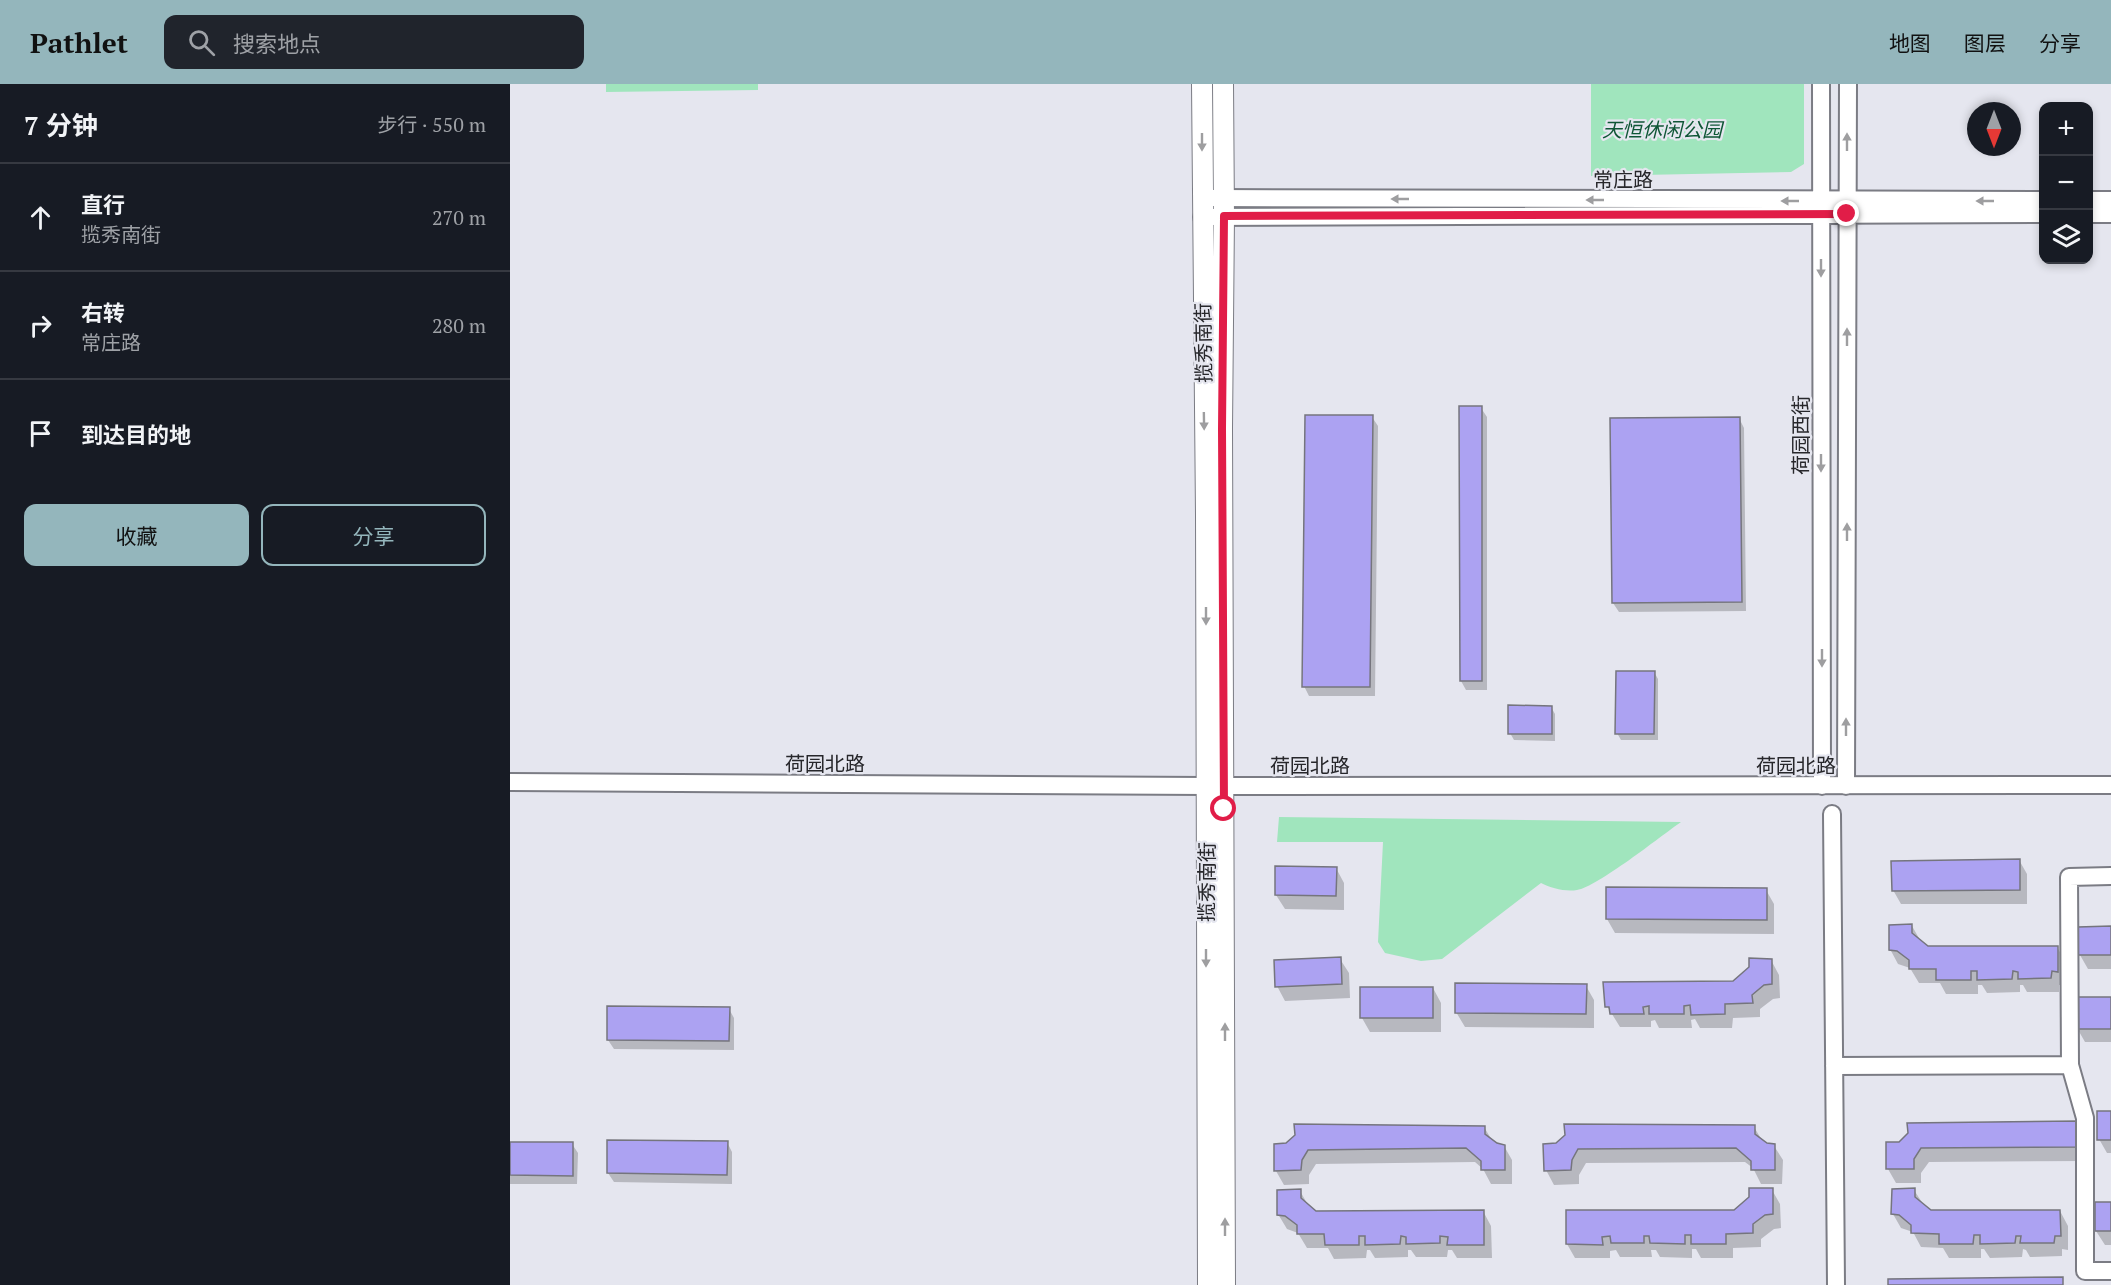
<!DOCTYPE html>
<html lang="zh">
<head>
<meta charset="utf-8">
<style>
	body { margin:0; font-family:"PT Serif","Noto Sans SC",serif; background:#20242c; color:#f1f3f6 }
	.controls { position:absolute; right:18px; top:18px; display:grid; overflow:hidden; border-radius:12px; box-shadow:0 3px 9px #0003 }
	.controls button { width:54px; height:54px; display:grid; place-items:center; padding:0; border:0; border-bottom:2px solid #363941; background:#171b24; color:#f1f3f6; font:30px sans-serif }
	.compass { position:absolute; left:1457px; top:18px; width:54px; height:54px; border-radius:50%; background:#171b24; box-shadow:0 3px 9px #0003; rotate:180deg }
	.stop { position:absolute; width:18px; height:18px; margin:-14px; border:4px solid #e11d48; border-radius:50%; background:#fff }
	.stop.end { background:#e11d48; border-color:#fff; box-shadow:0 2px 6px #0008 }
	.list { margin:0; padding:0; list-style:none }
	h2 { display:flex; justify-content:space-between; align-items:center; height:78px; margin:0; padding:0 24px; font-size:26px }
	h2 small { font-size:20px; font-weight:400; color:#9ea1a6 }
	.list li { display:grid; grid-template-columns:39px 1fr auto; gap:18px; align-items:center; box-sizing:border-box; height:108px; padding:0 24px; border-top:2px solid #363941 }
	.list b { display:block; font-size:22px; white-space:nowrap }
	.list p { margin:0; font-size:20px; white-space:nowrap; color:#9ea1a6 }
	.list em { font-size:20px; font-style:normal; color:#9ea1a6 }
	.actions { display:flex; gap:12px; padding:18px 24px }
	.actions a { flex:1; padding:14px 0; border:2px solid #94b6bc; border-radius:12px; text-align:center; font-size:21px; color:#94b6bc }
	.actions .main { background:#94b6bc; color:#111 }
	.icon { flex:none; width:33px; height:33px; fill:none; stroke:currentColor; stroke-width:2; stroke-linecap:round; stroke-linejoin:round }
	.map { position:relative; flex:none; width:1601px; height:1201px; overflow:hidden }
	header { display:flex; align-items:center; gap:36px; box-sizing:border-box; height:84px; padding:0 30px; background:#94b6bc; color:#111 }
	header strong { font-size:28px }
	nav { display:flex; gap:33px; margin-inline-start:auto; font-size:21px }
	.search { width:420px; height:54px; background:#20242c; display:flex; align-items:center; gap:15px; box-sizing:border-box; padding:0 21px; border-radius:12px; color:#9ea1a6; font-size:22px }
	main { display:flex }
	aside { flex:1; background:#171b24 }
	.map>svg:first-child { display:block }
</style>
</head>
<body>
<header>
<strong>Pathlet</strong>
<div class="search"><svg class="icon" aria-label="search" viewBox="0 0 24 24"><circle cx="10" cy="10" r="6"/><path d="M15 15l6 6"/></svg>搜索地点</div>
<nav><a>地图</a><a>图层</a><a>分享</a></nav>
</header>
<main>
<aside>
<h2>7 分钟<small>步行 · 550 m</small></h2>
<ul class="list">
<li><svg class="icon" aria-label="ahead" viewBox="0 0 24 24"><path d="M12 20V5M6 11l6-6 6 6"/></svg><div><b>直行</b><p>揽秀南街</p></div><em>270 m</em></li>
<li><svg class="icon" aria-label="right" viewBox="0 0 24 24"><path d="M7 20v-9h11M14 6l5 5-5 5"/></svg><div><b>右转</b><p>常庄路</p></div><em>280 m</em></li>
<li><svg class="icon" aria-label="arrive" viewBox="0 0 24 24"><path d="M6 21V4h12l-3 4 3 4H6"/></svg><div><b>到达目的地</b></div></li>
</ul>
<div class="actions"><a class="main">收藏</a><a>分享</a></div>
</aside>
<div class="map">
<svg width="1601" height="1201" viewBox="0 0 1601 1201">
	<rect width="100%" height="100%" fill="#e5e6ef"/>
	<path fill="#a0e5bd" d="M96,0H248V6L96,8Z
		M1081,0H1294V80L1281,88L1081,92Z
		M769,733L1171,738C1151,752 1087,803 1067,806C1055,808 1041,804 1031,799L932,875L911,877L875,869L868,858L873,758H767Z"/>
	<path fill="#0003" d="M971,324L977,333V606H956L951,597Z
		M862,333L868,342L865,612H799L794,602Z
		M1229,334L1234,344L1236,527L1109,528L1103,519Z
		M1144,588L1148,595V656H1111L1107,649Z
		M1041,623L1045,630V657L1004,656L1000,649Z
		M1509,776L1517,790V820H1391L1383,806Z
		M826,784L834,799V826L775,825L766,811Z
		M1256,806L1264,820V850L1105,849L1097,835Z
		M1402,842L1410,856L1417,864L1547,863L1555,877L1556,901H1549V908H1517L1513,901H1510V908L1477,909L1472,901H1468V910H1436L1430,899H1409L1400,884L1388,880L1380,865Z
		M1601,844V885H1578L1570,871Z
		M830,875L839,889L840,914L775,917L767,902Z
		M1261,876L1269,891L1270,914L1263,915L1250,925V933L1223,934L1222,944H1190L1185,935L1181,936L1182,944H1149L1145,936L1141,937V943H1110L1097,922L1224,898Z
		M1076,902L1084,916V944L955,943L946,928Z
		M923,904L931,919V948H860L852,934Z
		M1601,915V958H1575L1567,944Z
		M219,925L224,934V966L104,965L98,956Z
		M1601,1029V1069H1597L1589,1055Z
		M1568,1039L1576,1077L1419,1078L1411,1089V1099H1386L1378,1085L1390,1059Z
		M974,1043L983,1058L994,1062L1002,1076V1100H981L973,1085L965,1078L806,1080L799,1091V1100L774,1101L766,1087L765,1061Z
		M1244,1043L1253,1058L1264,1062L1273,1076L1272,1100H1251L1243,1084L1235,1078L1076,1079L1069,1091V1100L1044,1101L1036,1086L1035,1061Z
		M217,1058L222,1068V1100L104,1098L98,1089Z
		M0,1059L62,1060L68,1069L67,1100H0Z
		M1262,1106L1270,1120L1271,1144L1264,1145L1251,1155V1163L1223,1164V1174H1191L1186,1165H1182V1174L1150,1173L1146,1166H1141L1142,1173H1110L1106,1166L1100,1167V1174H1065L1057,1160L1224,1128Z
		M1404,1106L1413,1120L1420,1128L1550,1127L1558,1142V1166L1552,1165V1172L1520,1173L1516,1166L1513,1165L1512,1173L1480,1174L1474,1165H1471V1174H1439L1433,1164L1411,1163L1403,1148L1391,1144L1383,1130Z
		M790,1107L798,1121L806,1129L973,1127L981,1142L982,1174H947L942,1166H938L937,1173H906L901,1166H898V1173L865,1174L860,1166H857L856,1174L824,1175L818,1164H797L788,1149L777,1145L768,1130Z
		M1601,1119V1161H1595L1586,1147Z"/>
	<path fill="#aca2f2" stroke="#75757d" stroke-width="1.5" d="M949,322H972V597H950Z
		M795,331H863L860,603H792Z
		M1230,333L1232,518L1102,519L1100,334Z
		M1106,587H1145L1144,650H1105Z
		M998,621L1042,622V650H998Z
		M1510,775V806L1382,807L1381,777Z
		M765,782L827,783L826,812L765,811Z
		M1096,803L1257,804V836L1096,835Z
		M1402,840V849L1418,862H1548V888L1542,887L1541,894L1508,895V888L1503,887L1502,895L1467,896V887H1461V896H1426V885H1399V876L1387,867L1379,866V841Z
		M1601,842V871H1568V843Z
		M831,873L832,900L765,903L764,876Z
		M1239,874L1262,875V900L1254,901L1242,911L1243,919L1215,920V930L1181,931L1180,921L1174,922V930H1139V922L1133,923L1134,930H1100L1099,923H1095L1093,898L1223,897L1239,883Z
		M945,899L1077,900L1076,930L945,929Z
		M850,903H923V934H850Z
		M1566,913H1601V945H1566Z
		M97,922L220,923L219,957L97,956Z
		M1587,1027H1601V1056H1587Z
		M1568,1037V1063L1411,1064L1404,1075V1085H1376V1058H1389L1398,1049L1397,1039Z
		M784,1040L975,1042V1050L987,1059L995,1061V1086H971V1077L956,1064L798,1066L792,1076L791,1086L764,1087V1060L776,1059L785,1051Z
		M1054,1040L1245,1041V1050L1257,1059L1265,1060V1086H1241V1077L1226,1064L1068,1065L1062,1076L1061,1086L1034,1087L1033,1060L1046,1059L1055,1051Z
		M97,1056L218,1057L217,1091L97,1089Z
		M0,1058H63V1092L0,1091Z
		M1239,1104H1263V1130L1255,1131L1243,1140V1149L1216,1150V1160H1181V1151H1175V1160L1140,1159L1139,1152H1134V1159H1101L1100,1152L1092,1153L1093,1161L1056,1160V1126H1224L1239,1113Z
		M1405,1104V1113L1421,1126H1550L1551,1152H1545L1544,1159H1510L1511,1152H1506L1505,1159L1470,1160V1151H1464L1463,1160H1429V1150L1401,1149V1141L1389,1131L1381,1130L1382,1105Z
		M791,1105V1114L806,1127L974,1126V1161H937L938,1153L930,1152V1159L896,1160V1153L891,1152L890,1160L855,1161V1152H849V1161H815L814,1150H787V1141L775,1132L767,1131V1106Z
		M1585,1118H1601V1147H1585Z
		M1553,1193V1201H1378V1195Z"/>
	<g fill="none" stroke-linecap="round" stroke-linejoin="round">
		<defs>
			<path id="minor" d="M1311,0L1312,702
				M703,114L1534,116
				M1578,116H1601
				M1578,130H1601
				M692,133L1534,130
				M0,698L696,702L1601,701
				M1336,702L1338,0
				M1322,730L1326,1201
				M1560,981L1575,1034V1187H1601
				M1324,982L1560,981L1559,793L1601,792"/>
			<path id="major" d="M692,0L696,431L698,1201
				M713,0L714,132L712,345L715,1201"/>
		</defs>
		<use href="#minor" stroke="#7b7c84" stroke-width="20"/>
		<use href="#major" stroke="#7b7c84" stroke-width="22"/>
		<use href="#minor" stroke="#fff" stroke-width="16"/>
		<use href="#major" stroke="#fff" stroke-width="20"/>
	</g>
	<defs><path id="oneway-solid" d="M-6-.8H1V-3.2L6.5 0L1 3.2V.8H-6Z" transform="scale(1.5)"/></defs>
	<g fill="#9e9ea0">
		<use href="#oneway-solid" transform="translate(692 58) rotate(90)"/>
		<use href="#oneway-solid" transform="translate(1337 58) rotate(-90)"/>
		<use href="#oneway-solid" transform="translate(890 115) rotate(-180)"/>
		<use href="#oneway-solid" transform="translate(1085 116) rotate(-180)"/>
		<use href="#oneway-solid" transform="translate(1280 117) rotate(-180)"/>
		<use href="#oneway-solid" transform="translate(1475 117) rotate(180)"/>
		<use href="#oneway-solid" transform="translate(1311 184) rotate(90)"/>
		<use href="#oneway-solid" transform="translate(1337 253) rotate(-90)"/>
		<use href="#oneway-solid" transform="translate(694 337) rotate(89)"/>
		<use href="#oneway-solid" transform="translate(1311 379) rotate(90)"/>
		<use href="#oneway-solid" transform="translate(1337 448) rotate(-90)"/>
		<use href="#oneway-solid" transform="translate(696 532) rotate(90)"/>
		<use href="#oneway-solid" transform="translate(1312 574) rotate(90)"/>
		<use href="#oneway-solid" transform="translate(1336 643) rotate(-90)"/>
		<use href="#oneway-solid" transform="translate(696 874) rotate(90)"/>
		<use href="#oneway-solid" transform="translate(715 948) rotate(-90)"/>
		<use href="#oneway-solid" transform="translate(715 1143) rotate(-90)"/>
	</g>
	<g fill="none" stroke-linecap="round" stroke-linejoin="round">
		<path stroke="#e11d48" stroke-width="8" d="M714,725L712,345L714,132L1337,130"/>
	</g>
	<g text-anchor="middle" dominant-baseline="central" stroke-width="4.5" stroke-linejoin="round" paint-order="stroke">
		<g font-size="20" font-style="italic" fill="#0f5636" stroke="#e5e6ef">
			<text x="1152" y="45">天恒休闲公园</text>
		</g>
		<g font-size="20" fill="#27272b" stroke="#e5e6ef">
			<text x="1113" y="95">常庄路</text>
			<text transform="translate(693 259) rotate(-91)">揽秀南街</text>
			<text transform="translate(1290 351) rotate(-90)">荷园西街</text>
			<text x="315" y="679">荷园北路</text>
			<text x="800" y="681">荷园北路</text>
			<text x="1286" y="681">荷园北路</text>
			<text transform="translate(696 798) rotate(-90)">揽秀南街</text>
		</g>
	</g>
</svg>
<div class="controls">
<button>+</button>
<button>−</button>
<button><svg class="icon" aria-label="layers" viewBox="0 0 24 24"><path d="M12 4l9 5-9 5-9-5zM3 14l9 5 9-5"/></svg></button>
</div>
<svg class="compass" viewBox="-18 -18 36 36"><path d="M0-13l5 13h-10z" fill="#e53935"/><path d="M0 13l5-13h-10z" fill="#9ea1a6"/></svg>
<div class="stop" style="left:714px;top:725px"></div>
<div class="stop end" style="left:1337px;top:130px"></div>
</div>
</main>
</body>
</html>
